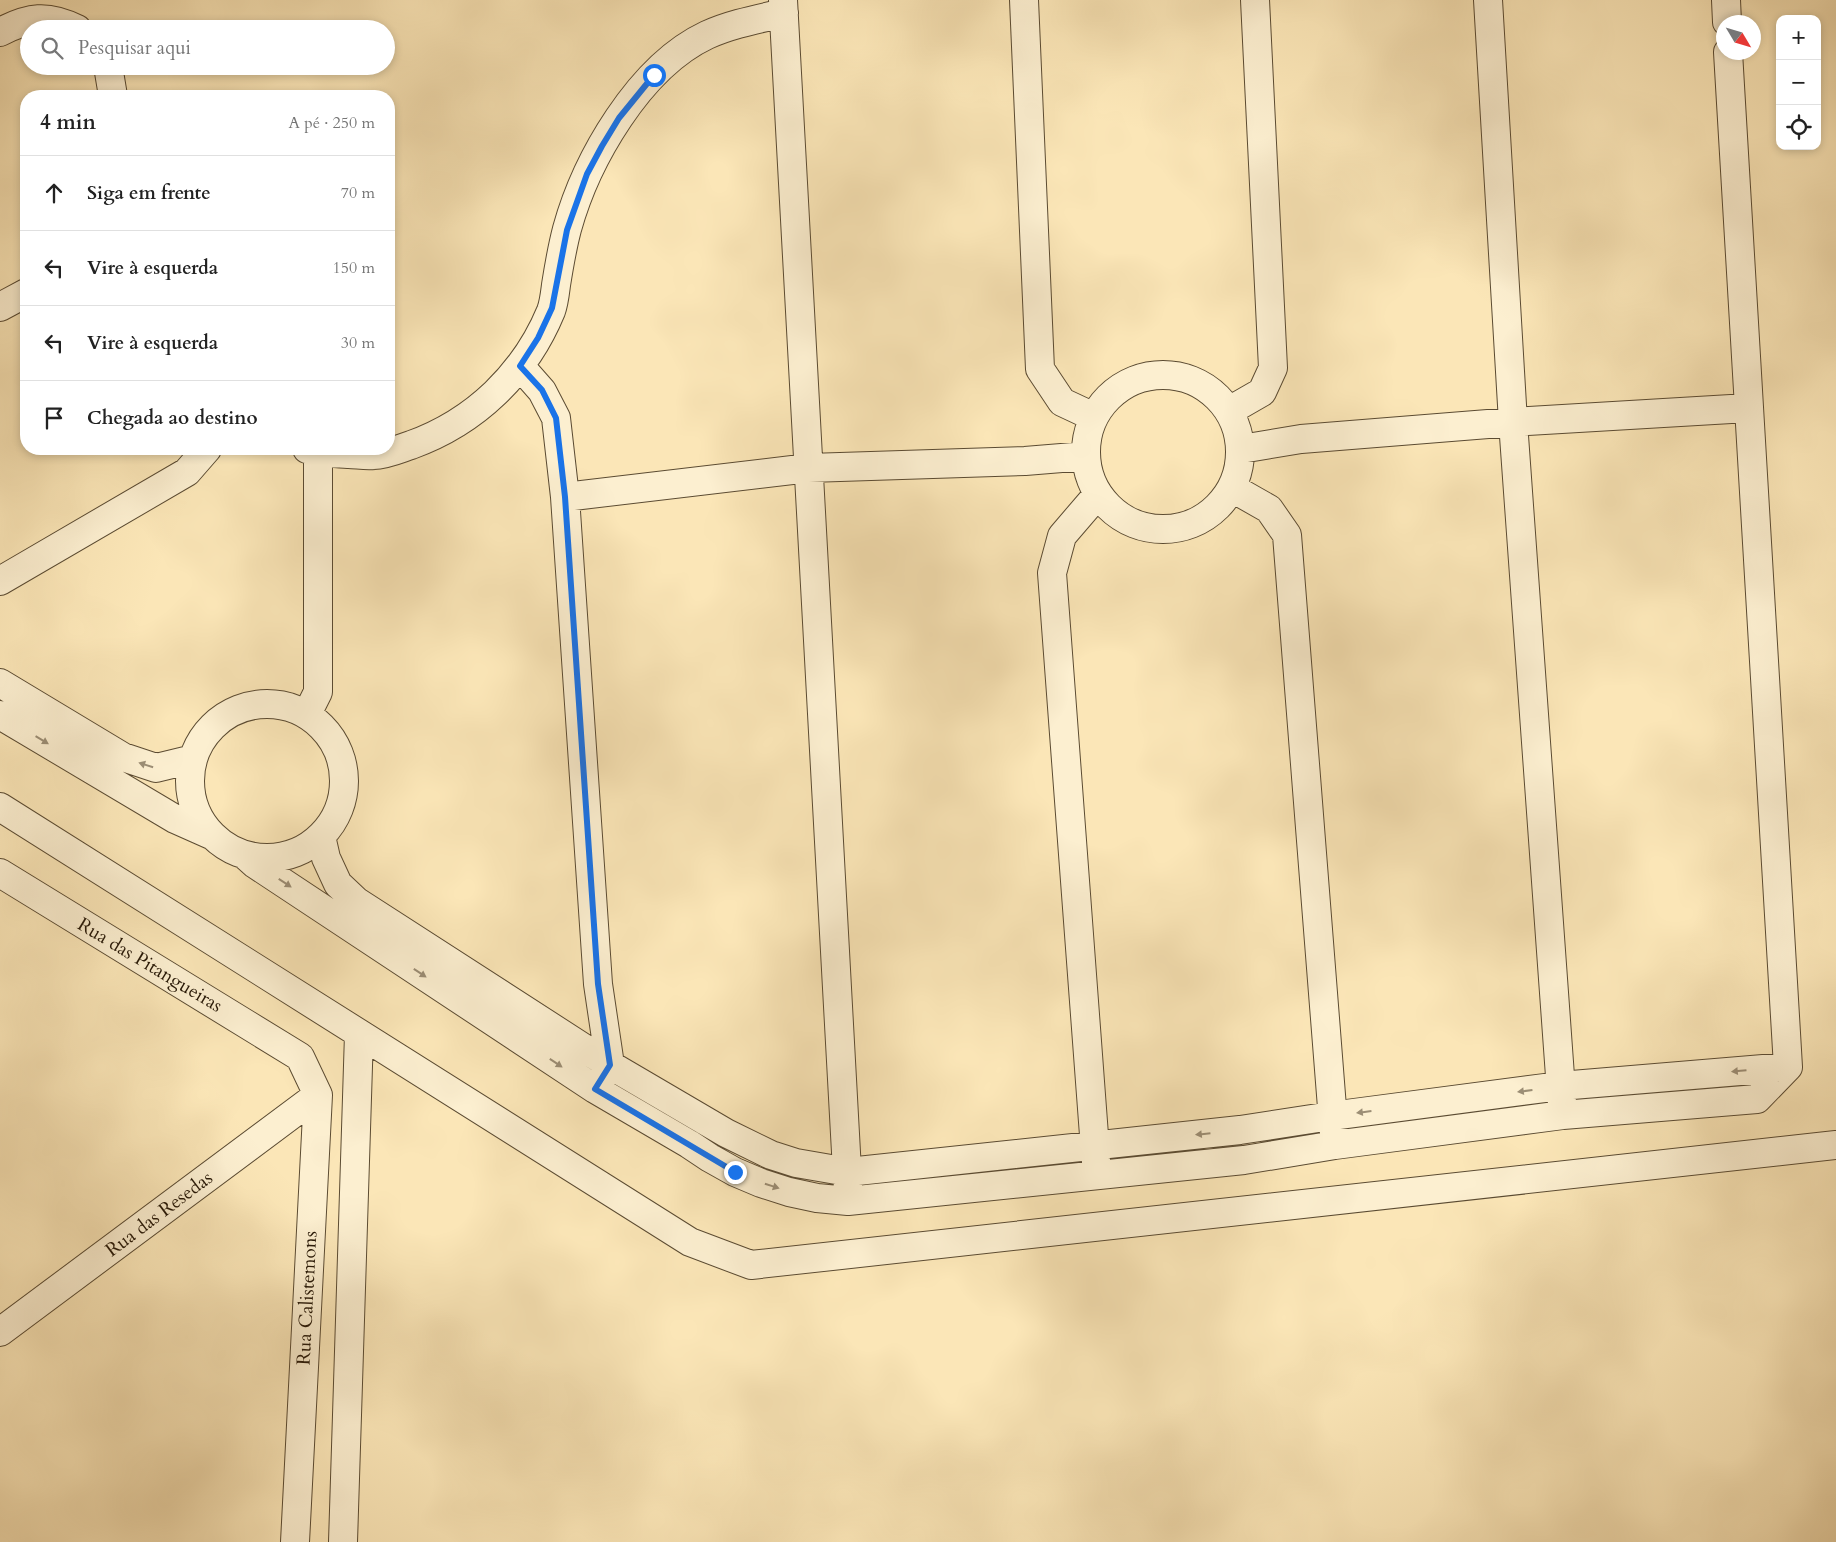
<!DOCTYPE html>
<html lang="pt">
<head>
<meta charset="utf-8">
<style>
	body { margin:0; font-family:Cardo,serif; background:#f2f2f2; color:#222 }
	.controls { position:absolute; right:15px; top:15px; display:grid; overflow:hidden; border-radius:10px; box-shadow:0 2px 8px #0003 }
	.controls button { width:45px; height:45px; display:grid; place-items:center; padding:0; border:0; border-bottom:1px solid #e0e0e0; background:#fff; color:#222; font:25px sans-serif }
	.compass { position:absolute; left:1716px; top:15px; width:45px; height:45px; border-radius:50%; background:#fff; box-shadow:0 2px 8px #0003; rotate:128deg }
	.stop { position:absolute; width:15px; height:15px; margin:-11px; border:4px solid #1a73e8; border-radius:50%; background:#fff }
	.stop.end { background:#1a73e8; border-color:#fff; box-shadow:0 1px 5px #0008 }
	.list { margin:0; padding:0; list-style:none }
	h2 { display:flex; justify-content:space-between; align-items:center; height:65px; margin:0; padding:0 20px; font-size:21px }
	h2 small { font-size:16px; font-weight:400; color:#767676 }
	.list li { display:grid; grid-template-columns:32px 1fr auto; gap:15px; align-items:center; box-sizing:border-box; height:75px; padding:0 20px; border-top:1px solid #e0e0e0 }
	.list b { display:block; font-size:19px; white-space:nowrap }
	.list em { font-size:16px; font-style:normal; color:#767676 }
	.icon { flex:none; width:28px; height:28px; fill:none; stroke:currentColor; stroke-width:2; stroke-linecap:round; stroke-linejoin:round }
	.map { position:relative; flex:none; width:1836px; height:1542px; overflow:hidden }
	.search { position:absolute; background:#fff; box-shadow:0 2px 8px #0003; left:20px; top:20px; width:375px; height:55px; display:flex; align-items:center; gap:12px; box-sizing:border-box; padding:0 18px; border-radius:28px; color:#767676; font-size:19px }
	.panel { position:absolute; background:#fff; box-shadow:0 2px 8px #0003; left:20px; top:90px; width:375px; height:365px; border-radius:20px }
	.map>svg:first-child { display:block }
</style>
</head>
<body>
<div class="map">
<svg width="1836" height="1542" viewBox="0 0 1836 1542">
	<rect width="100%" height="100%" fill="#fbe6b7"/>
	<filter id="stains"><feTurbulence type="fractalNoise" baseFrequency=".004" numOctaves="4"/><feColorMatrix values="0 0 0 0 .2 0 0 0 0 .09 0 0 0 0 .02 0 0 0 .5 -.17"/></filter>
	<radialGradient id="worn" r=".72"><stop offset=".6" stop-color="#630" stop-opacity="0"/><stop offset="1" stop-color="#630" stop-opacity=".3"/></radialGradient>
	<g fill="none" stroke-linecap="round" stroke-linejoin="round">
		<defs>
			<path id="minor" d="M783,0L848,1189
				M1024,0L1040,369L1062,402L1094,417
				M1488,0L1513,422L1562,1104
				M1726,0L1727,22
				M0,32C29,17 47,14 77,29
				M108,66L113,96
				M0,307L26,293
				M520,366L542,391L556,418L565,497L598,984L610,1065L605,1074
				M1086 452a77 77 0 1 1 154 0a77 77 0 1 1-154 0Z
				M1229,411L1262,392L1273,368L1255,0
				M307,449C320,453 333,453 348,454C356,454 365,456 374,455C386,455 399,449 411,445C475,422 525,374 551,311C554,303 555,293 556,285C559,266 562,248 567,229C586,160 639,67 707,35C731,24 758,19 784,13
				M1241,449L1301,439L1513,422L1748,408
				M1232,488L1269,509L1287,535L1334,1133
				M565,497L809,468L1025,461L1086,456
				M0,581L187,472L207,449
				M0,683L123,757L156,768L193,759
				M190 781a77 77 0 1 1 154 0a77 77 0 1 1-154 0Z
				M307,714L318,692V452
				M0,715L175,819L211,835
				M0,807L690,1242L751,1265L1836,1145
				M321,836L326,858L338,884L356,901L610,1065L726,1133L771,1155L796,1163L848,1172L1240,1130L1331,1116L1560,1086L1788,1067
				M245,855L255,864L595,1089L689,1144L710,1158L735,1172L761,1183L789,1192L817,1198L848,1201L1244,1160L1335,1145L1563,1115L1757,1099L1788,1067L1728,52
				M0,873L300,1057L318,1095L295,1542
				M1096,1162L1052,573L1062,536L1098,494
				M0,1332L318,1095
				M343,1542L359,1034"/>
		</defs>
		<use href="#minor" stroke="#5b4b32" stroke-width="30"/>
		<use href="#minor" stroke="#fcefd0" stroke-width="28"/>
	</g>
	<defs><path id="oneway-solid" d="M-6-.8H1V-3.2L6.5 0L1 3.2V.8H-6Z" transform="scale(1.25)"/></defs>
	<g fill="#9c8e75">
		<use href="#oneway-solid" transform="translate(42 740) rotate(31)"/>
		<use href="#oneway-solid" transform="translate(146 765) rotate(-162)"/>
		<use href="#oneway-solid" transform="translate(285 883) rotate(33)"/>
		<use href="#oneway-solid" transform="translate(420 973) rotate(34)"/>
		<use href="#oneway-solid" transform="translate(556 1063) rotate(34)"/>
		<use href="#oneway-solid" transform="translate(1739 1071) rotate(175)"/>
		<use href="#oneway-solid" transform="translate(1525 1091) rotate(173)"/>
		<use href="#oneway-solid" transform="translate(1364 1112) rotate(173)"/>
		<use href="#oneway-solid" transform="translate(1203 1134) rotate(174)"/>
		<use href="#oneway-solid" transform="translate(772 1186) rotate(18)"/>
	</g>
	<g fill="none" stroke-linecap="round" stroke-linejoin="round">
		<path stroke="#1a73e8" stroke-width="6" d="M654,75L619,118L602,146L587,174L567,230L552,308L538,338L520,366L542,390L556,418L565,497L598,984L610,1065L595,1089L735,1172"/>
	</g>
	<g text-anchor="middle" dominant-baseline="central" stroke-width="4" stroke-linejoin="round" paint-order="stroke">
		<g font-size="19" fill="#261706" stroke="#fcefd0">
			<text transform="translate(150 965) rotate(31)">Rua das Pitangueiras</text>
			<text transform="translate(159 1214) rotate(-37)">Rua das Resedas</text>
			<text transform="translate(307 1298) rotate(-87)">Rua Calistemons</text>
		</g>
	</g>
	<rect width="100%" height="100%" filter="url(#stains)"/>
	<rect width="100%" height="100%" fill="url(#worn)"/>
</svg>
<div class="controls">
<button>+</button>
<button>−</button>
<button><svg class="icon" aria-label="locate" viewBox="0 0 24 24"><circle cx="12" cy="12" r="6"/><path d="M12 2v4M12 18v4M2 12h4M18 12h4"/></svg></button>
</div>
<svg class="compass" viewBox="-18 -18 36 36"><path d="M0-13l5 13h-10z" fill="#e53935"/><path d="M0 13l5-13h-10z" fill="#767676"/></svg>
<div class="stop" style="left:654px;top:75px"></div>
<div class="stop end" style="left:735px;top:1172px"></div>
<div class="search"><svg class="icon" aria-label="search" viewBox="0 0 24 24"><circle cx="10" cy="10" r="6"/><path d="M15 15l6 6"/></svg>Pesquisar aqui</div>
<section class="panel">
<h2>4 min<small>A pé · 250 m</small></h2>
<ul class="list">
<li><svg class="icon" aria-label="ahead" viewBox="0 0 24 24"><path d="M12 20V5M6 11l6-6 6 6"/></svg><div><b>Siga em frente</b></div><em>70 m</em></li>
<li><svg class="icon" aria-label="left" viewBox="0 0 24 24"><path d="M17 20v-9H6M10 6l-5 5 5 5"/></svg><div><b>Vire à esquerda</b></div><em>150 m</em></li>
<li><svg class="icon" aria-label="left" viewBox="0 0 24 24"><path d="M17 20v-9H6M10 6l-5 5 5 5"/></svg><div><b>Vire à esquerda</b></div><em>30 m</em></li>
<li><svg class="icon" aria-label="arrive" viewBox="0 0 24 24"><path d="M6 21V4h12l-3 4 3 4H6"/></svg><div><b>Chegada ao destino</b></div></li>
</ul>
</section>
</div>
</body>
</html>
